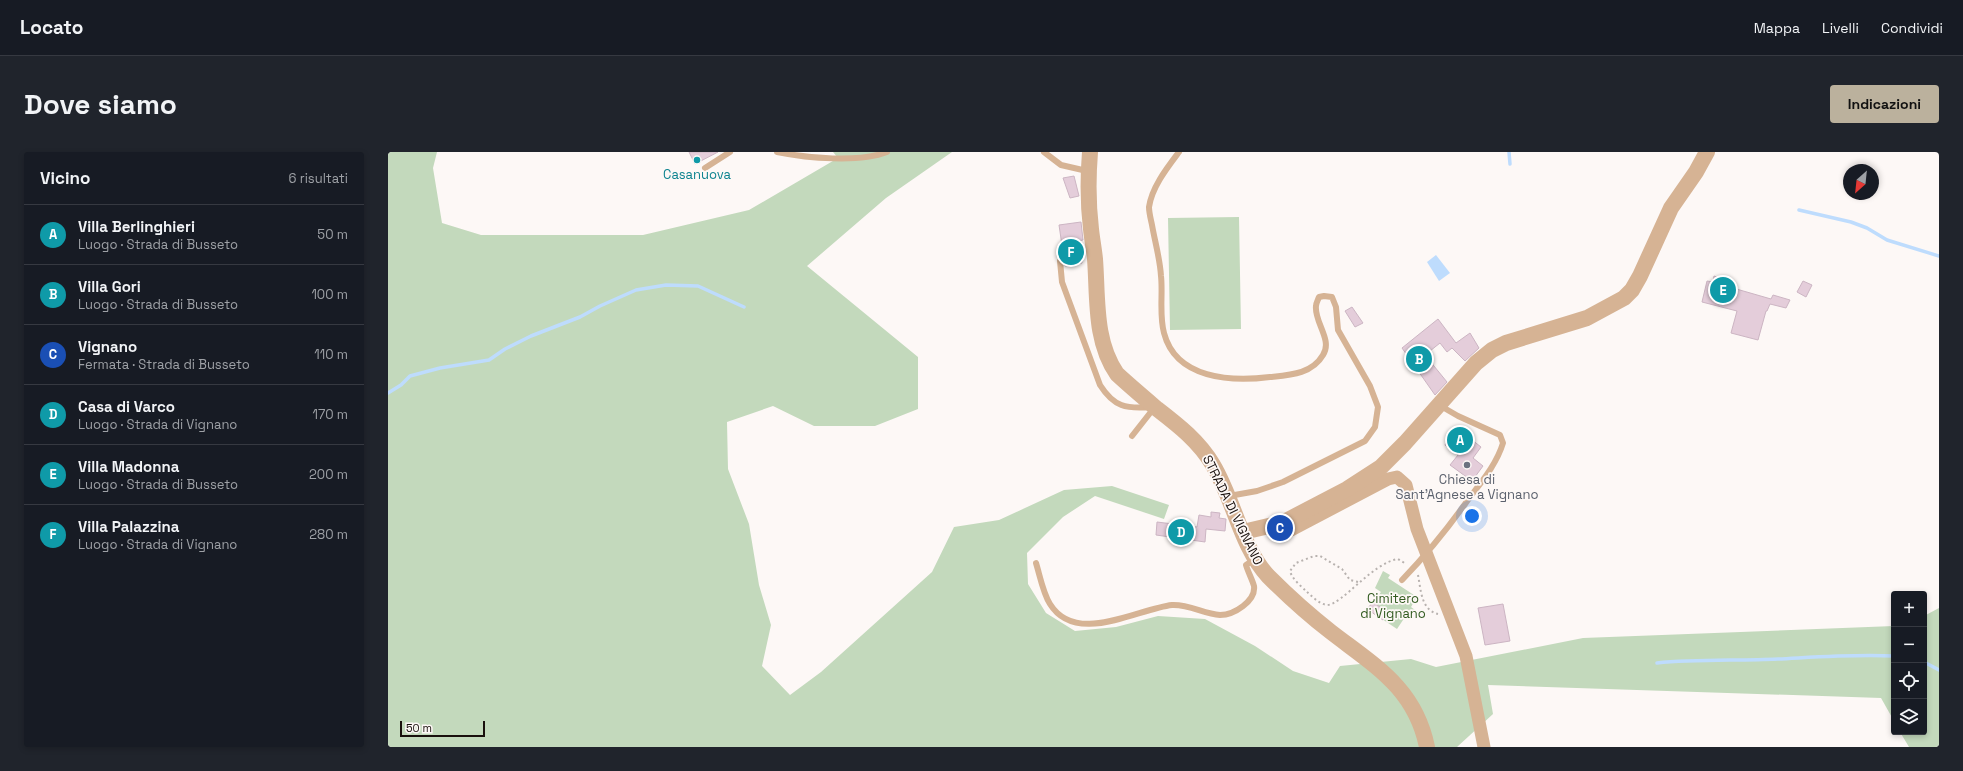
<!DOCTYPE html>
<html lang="it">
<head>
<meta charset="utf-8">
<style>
	body { margin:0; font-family:"Space Grotesk",sans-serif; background:#20242c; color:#f1f3f6 }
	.controls { position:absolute; right:12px; bottom:12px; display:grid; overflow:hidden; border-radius:4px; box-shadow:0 2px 6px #0003 }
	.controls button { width:36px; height:36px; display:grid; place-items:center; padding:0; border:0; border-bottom:1px solid #363941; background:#171b24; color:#f1f3f6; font:20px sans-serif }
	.compass { position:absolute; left:1455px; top:12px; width:36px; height:36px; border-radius:50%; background:#171b24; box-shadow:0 2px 6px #0003; rotate:207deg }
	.scale { position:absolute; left:12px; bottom:10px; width:85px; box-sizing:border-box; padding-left:4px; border:2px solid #19100d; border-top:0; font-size:11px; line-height:14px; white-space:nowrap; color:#19100d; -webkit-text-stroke:3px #fdf8f6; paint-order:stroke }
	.you { position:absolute; left:1084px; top:364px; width:14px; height:14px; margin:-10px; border:3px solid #fff; border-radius:50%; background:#1a73e8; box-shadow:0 0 0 6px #1a73e833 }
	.badge { display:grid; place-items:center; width:26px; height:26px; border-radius:50%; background:#bbb19d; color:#fff; font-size:13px; font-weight:700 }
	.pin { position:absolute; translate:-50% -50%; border:2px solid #fff; box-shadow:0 1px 4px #0006 }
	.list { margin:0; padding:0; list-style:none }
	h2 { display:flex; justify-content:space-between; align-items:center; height:52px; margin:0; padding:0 16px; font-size:17px }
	h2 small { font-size:13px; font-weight:400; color:#9ea1a6 }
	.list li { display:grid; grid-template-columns:26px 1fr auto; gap:12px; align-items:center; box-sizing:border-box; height:60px; padding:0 16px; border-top:1px solid #363941 }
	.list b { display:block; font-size:15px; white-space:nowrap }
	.list p { margin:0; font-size:13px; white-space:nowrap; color:#9ea1a6 }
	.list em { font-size:13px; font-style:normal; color:#9ea1a6 }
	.icon { flex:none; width:22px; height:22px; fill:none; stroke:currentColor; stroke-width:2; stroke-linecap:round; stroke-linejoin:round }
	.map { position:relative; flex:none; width:1551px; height:595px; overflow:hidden; border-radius:4px }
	header { display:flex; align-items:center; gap:24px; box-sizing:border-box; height:56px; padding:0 20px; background:#171b24; border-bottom:1px solid #363941 }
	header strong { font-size:19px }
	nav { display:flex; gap:22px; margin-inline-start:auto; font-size:14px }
	.intro { display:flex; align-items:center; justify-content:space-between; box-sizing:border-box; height:96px; padding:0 24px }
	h1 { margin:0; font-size:28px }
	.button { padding:10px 18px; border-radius:4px; background:#bbb19d; color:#111; font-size:14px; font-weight:700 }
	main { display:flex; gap:24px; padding:0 24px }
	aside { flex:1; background:#171b24; border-radius:4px; box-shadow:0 2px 6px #0003 }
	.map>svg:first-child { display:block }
</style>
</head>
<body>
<header>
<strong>Locato</strong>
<nav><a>Mappa</a><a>Livelli</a><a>Condividi</a></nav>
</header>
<div class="intro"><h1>Dove siamo</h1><a class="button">Indicazioni</a></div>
<main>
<aside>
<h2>Vicino<small>6 risultati</small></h2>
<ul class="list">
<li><span class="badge" style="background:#0f9aa8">A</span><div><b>Villa Berlinghieri</b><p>Luogo · Strada di Busseto</p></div><em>50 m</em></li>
<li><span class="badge" style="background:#0f9aa8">B</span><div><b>Villa Gori</b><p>Luogo · Strada di Busseto</p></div><em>100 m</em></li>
<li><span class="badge" style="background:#1a4fb4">C</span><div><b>Vignano</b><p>Fermata · Strada di Busseto</p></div><em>110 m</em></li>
<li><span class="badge" style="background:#0f9aa8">D</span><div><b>Casa di Varco</b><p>Luogo · Strada di Vignano</p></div><em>170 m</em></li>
<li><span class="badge" style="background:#0f9aa8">E</span><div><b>Villa Madonna</b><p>Luogo · Strada di Busseto</p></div><em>200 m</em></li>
<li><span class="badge" style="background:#0f9aa8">F</span><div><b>Villa Palazzina</b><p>Luogo · Strada di Vignano</p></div><em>280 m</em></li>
</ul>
</aside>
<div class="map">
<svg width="1551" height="595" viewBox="0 0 1551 595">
	<rect width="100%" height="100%" fill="#fdf8f6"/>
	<path fill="#c3d9bc" d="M0,0H49L45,16L54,71L93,83H255L361,58L450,6L445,0H564L498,46L419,114L530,205V257L487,274H426L385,254L339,270L340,317L361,372L371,433L383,473L374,514L402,543L433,520L544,420L566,375L611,368L676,338L724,334L781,353L776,367L707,344L675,365L639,401L640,432L658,461L687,479L728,475L770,464L817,467L867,494L905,519L941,531L952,514L1023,507L1048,515L1195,486L1506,474V569L1493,546L1100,533L1105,562L1069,595H0Z
		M851,65L853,177L782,178L780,66Z
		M995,419L1002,423L1000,426L1029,445L1023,455L1027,458L1023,464L1019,462L1009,477L979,457L993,440L987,436Z
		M1551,456V595H1521L1512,580H1536V464Z"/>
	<path fill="#bedcfd" d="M1048,103L1062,121L1051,129L1039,110Z"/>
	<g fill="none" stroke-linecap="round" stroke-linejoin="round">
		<path stroke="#bedcfd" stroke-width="3.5" d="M1121,0L1122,12
			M1411,58L1463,70L1479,76L1499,88L1551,104
			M0,241L13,233L22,224L52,216L101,208L117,197L143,184L192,165L212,154L248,138L278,133L310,134L356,155
			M1536,510L1551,518
			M1269,511C1309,507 1350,509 1390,507C1429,505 1467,502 1506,504"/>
	</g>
	<path fill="#e4cdda" stroke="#ccb5c3" d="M301,0H330L307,12Z
		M686,24L691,44L682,46L675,26Z
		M693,70L695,88L690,89L694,111L677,114L671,73Z
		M1326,124L1339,129L1338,134L1383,147L1385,143L1402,148L1398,156L1382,152L1379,159H1378L1370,188L1343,181L1349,159L1314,150L1319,129L1325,130Z
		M1415,129L1424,133L1418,145L1409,140Z
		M964,155L975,171L967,175L957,159Z
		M1050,167L1068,191L1082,181L1091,196L1077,209L1064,196L1059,200L1052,191L1037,203L1059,230L1047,243L1014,196Z
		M1066,278L1079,284L1093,295L1085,306L1095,314L1084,329L1062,313L1070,303L1057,293Z
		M823,360L832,361L831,366L838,367L837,379L818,377L817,390L768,383L769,370L809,375L811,363L823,365Z
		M985,450L1000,461L995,468L979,457Z
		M1115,452L1122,489L1097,493L1090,456Z"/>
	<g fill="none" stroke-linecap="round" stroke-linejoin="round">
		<path stroke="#b8b2af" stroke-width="2" stroke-dasharray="2 3" stroke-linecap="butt" d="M1030,423C1033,438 1033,458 1050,462
			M970,430L962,428L954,417L932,404H926L908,411L902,419C904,427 913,434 919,440C925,445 931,452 939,453C954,453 984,411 1010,407L1018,412"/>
		<path stroke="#d6b394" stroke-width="6" d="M389,0C419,6 471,11 499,0
			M656,0L673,13L699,19
			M791,0C779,16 764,35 761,55C761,61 763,68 764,73C767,90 772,107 773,124C775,142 771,163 776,181C788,227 843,230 882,225C902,223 924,222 935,203C945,188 926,170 928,154C928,151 930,148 931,145L936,144L944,145L948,155L950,178L982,234L990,255L987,275L977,289L895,330L869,339L841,344
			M317,16L342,0
			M672,109L674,130L712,233C726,255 738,257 763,255
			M744,284L766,256
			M648,411C652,424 655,441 662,452C688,494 749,457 784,453C801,452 816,462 832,463C846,463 868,449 866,434C864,427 860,420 858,413L867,407
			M1014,428C1039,402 1061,375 1082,345C1095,328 1109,311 1115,291L1112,283L1070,264L1051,253"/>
		<path stroke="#d6b394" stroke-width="13" d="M882,375L892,379L903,378L1000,327L1009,325L1018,333L1029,377L1078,504L1096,595"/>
		<path stroke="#d6b394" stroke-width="16" d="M702,0C700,25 700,52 703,77C704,87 706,97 707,107C710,146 706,189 729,222C742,234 755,245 768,256C790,273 811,289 825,313C846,348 853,395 880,424C900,444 921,463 943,480C987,514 1027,536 1039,595
			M855,380L894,371L959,337L993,315L1017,291L1088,211L1104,198L1118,191L1199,166L1236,146L1244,138L1252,124L1283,56L1308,20L1319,0"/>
	</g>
	<circle fill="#0f9aa8" stroke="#fdf8f6" stroke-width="1.5" cx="309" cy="8" r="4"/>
	<circle fill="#6b7280" stroke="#fdf8f6" stroke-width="1.5" cx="1079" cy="313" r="4"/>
	<g text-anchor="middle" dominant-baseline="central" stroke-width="3.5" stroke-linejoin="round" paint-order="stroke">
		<g font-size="13" fill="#0d838f" stroke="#fdf8f6">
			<text x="309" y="22">Casanuova</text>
		</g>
		<g font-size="13" fill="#5b616d" stroke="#fdf8f6">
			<text x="1079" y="327">Chiesa di<tspan x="1079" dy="15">Sant'Agnese a Vignano</tspan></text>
		</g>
		<g font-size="13" fill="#19100d" stroke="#fdf8f6">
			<text transform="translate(845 358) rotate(64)">STRADA DI VIGNANO</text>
		</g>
		<g font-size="13" fill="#315a1f" stroke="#fdf8f6">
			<text x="1005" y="446">Cimitero<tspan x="1005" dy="15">di Vignano</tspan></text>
		</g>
	</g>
</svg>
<div class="controls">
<button>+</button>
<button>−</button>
<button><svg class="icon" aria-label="locate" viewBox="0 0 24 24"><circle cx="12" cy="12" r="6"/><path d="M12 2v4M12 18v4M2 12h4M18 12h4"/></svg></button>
<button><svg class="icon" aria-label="layers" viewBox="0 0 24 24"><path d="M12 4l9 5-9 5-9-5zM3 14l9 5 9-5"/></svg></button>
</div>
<svg class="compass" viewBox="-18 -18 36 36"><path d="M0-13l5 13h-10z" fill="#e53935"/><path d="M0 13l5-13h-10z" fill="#9ea1a6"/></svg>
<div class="scale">50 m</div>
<div class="you"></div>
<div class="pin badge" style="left:1072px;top:288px;background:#0f9aa8">A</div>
<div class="pin badge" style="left:1031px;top:207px;background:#0f9aa8">B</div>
<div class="pin badge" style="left:892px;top:376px;background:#1a4fb4">C</div>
<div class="pin badge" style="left:793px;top:380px;background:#0f9aa8">D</div>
<div class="pin badge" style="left:1335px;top:138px;background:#0f9aa8">E</div>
<div class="pin badge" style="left:683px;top:100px;background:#0f9aa8">F</div>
</div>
</main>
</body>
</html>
